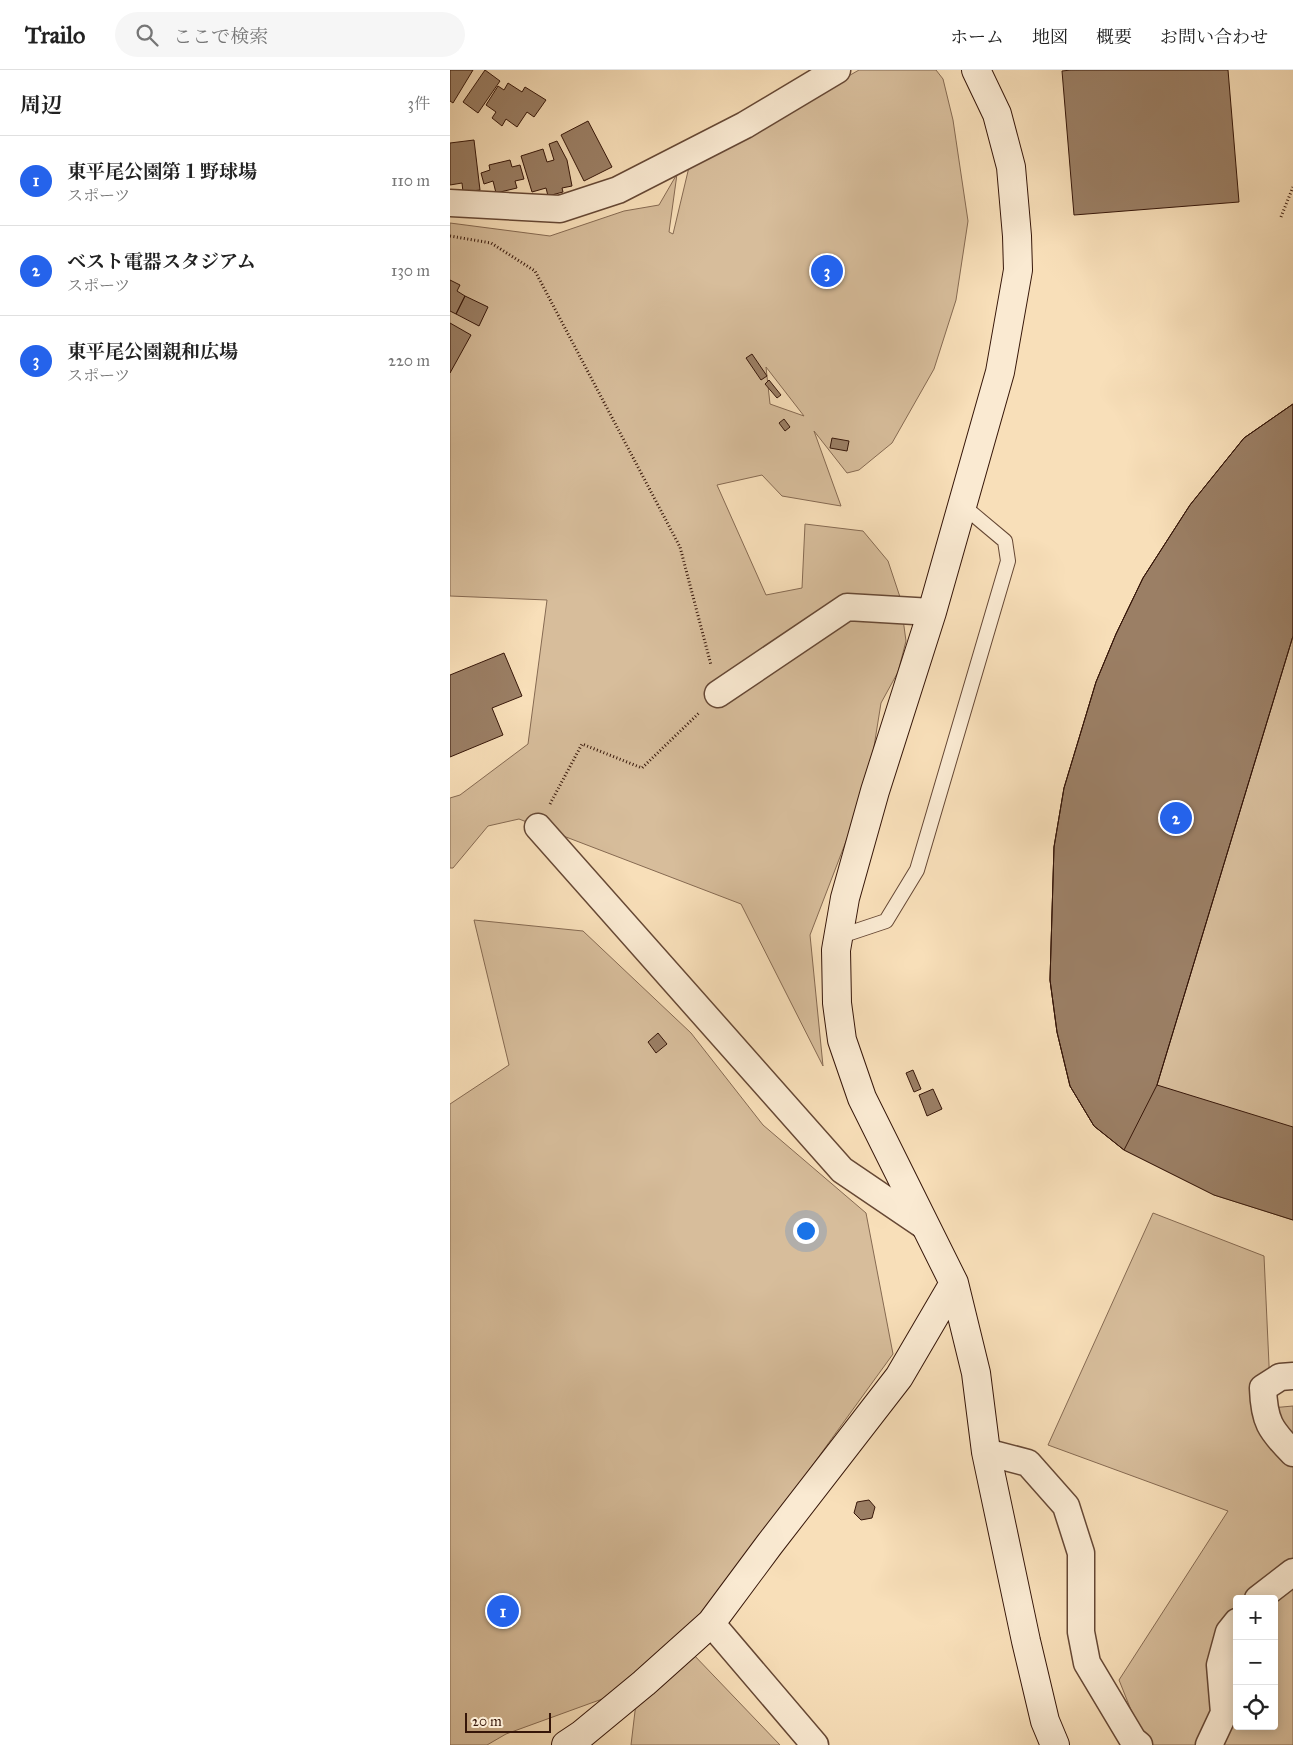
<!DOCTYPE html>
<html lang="ja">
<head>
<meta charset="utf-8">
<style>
	body { margin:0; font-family:"IM FELL Great Primer","Noto Serif JP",serif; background:#f6f6f6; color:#222 }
	.controls { position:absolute; right:15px; bottom:15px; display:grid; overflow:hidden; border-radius:5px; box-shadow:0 2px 12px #0003 }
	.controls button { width:45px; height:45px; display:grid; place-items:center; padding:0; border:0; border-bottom:1px solid #e0e0e0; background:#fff; color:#222; font:25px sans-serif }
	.scale { position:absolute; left:15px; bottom:12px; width:86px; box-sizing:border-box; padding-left:5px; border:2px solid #361609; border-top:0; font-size:14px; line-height:18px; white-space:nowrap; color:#361609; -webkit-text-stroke:4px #faead2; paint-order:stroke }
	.you { position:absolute; left:355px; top:1160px; width:18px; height:18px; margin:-12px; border:4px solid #fff; border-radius:50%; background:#1a73e8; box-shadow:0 0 0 8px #1a73e833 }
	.badge { display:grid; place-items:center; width:32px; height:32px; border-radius:50%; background:#2563eb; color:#fff; font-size:16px; font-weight:700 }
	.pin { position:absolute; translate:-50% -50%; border:2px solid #fff; box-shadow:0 1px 5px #0006 }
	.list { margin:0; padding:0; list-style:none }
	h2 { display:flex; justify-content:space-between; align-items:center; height:65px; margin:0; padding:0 20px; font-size:21px }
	h2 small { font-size:16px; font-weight:400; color:#767676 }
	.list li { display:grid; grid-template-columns:32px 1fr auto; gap:15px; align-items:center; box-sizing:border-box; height:90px; padding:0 20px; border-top:1px solid #e0e0e0 }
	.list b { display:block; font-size:19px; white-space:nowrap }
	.list p { margin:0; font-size:16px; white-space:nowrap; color:#767676 }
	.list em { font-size:16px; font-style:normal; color:#767676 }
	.icon { flex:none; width:28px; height:28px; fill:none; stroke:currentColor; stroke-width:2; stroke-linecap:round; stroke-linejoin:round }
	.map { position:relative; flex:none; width:843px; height:1675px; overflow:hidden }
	header { display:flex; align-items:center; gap:30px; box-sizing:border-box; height:70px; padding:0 25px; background:#fff; border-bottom:1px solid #e0e0e0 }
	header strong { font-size:24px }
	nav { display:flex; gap:28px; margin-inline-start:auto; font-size:18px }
	.search { width:350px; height:45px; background:#f6f6f6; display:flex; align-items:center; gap:12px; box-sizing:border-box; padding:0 18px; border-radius:28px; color:#767676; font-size:19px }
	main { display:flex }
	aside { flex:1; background:#fff }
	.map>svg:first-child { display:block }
</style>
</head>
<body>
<header>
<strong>Trailo</strong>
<div class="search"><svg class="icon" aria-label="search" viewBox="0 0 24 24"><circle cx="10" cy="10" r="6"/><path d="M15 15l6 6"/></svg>ここで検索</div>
<nav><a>ホーム</a><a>地図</a><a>概要</a><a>お問い合わせ</a></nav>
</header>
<main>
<aside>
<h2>周辺<small>3件</small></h2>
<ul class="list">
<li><span class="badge">1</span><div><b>東平尾公園第１野球場</b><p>スポーツ</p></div><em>110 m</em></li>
<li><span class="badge">2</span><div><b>ベスト電器スタジアム</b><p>スポーツ</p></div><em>130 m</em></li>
<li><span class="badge">3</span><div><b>東平尾公園親和広場</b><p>スポーツ</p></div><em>220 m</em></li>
</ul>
</aside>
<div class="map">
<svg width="843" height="1675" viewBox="0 0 843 1675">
	<rect width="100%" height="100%" fill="#f8dfb9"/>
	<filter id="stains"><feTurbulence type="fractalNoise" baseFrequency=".004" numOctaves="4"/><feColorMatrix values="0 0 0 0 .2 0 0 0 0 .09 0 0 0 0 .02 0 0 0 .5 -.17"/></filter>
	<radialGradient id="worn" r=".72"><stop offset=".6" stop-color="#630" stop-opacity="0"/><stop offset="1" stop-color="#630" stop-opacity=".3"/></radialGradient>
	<path fill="#d7bd9b" stroke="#866a52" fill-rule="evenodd" d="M409,0H486L493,9L503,50L518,151L506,230L484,299L442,373L409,400L397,403L364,361L391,436L332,426L312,405L267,415L316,525L352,518L355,454L413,461L438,491L450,527L456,571L448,602L431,633L418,714L360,865L373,996L291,834L69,749L38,756L3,798H0V728L10,725L78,674L97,530L0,526V153L100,166L174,141L209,135L227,104L219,162L223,164L239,97ZM316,297L354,346L320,334Z
		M843,334V1150L764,1125L674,1080L644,1056L620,1016L607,962L600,910L604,777L614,718L646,612L666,564L693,508L740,435L794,368Z
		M24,850L133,861L241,963L313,1055L416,1143L443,1284L291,1494L242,1583L330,1675H181L188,1616L56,1664L37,1675H0V1034L59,995Z
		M703,1143L814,1186L821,1338L843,1336V1675H695L669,1610L778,1441L598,1375ZM787,1529H824V1656H787Z"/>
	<path fill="#9b7f65" stroke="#361609" d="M0,0H23L3,33L0,31Z
		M35,0L50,11L28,43L13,32Z
		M621,0H778L789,132L624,145L612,1Z
		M58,13L72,22L75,17L96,30L84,47L77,42L67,57L56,49L52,56L42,48L46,42L36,35L48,16L54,20Z
		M138,51L162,97L134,111L111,65Z
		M24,70L30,120L13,122L12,113L0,115V73Z
		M107,71L117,90L122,116L112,118L113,122L98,126L96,118L82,122L71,86L93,79L97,92L104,90L99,74Z
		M60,90L62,97L70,95L74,109L65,111L67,118L46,123L43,111L34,114L31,103L40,100L39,95Z
		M0,210L10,215L7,221L15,226L6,244L0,241Z
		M15,226L38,237L29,256L6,244Z
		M0,253L21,265L0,303Z
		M302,284L317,306L311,310L296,288Z
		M319,310L331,325L327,328L315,314Z
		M843,334V566L707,1015L843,1057V1150L764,1125L674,1080L644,1056L620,1016L607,962L600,910L604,777L614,718L646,612L666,564L693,508L740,435L794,368Z
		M843,334V566L707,1015L674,1080L644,1056L620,1016L607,962L600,910L604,777L614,718L646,612L666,564L693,508L740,435L794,368Z
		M334,349L340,357L335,361L329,353Z
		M382,368L399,371L397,381L380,378Z
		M54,583L72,626L42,638L53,665L0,687V605Z
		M208,963L217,974L206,983L198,972Z
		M463,1000L471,1019L464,1022L456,1003Z
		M483,1019L492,1039L477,1046L469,1025Z
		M419,1430L425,1437L422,1448L411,1450L404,1443L407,1432Z"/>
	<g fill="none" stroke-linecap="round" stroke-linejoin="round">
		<defs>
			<path id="lane" d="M388,867L436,851L467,800L558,491L555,471L512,435"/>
			<path id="street" d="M0,133L110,139L168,120L295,55L387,0
				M268,624L397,537L482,542
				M88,757L392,1100L476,1157
				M843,1306L830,1307L813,1318C814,1351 820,1360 843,1383
				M536,1382L578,1393L616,1436L631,1483V1562L637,1593L683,1670L689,1675
				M808,1529L843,1502
				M261,1553L365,1675
				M759,1675L774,1643L770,1595L779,1562L787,1552"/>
			<path id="secondary" d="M526,0L547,44L561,97L567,166L568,200L550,302L482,542L425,721L395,828L386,880L387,933L392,970L412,1028L504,1213L526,1303L536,1382L576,1571L595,1651L605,1675
				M116,1675L131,1665L194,1613L261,1553L319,1475L449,1307L504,1213"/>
		</defs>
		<use href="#lane" stroke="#664835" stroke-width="16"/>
		<use href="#street" stroke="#664835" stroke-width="29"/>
		<use href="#secondary" stroke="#361609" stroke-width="30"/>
		<path stroke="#361609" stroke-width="3" stroke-dasharray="1 2.5" stroke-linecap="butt" d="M831,147L843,117
			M0,166L41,173L85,201L230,477L261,595
			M100,734L132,674L192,698L250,642"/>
		<use href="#lane" stroke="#faead2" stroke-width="14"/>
		<use href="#street" stroke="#faead2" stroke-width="26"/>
		<use href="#secondary" stroke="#faead2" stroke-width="28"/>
	</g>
	<rect width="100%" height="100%" filter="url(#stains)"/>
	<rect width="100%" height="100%" fill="url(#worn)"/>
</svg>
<div class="controls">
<button>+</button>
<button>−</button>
<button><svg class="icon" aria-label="locate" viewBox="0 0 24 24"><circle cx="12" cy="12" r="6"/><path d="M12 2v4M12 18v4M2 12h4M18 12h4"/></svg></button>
</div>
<div class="scale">20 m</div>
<div class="you"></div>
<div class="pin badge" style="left:53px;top:1541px">1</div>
<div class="pin badge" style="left:726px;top:748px">2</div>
<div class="pin badge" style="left:377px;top:201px">3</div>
</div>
</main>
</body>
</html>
